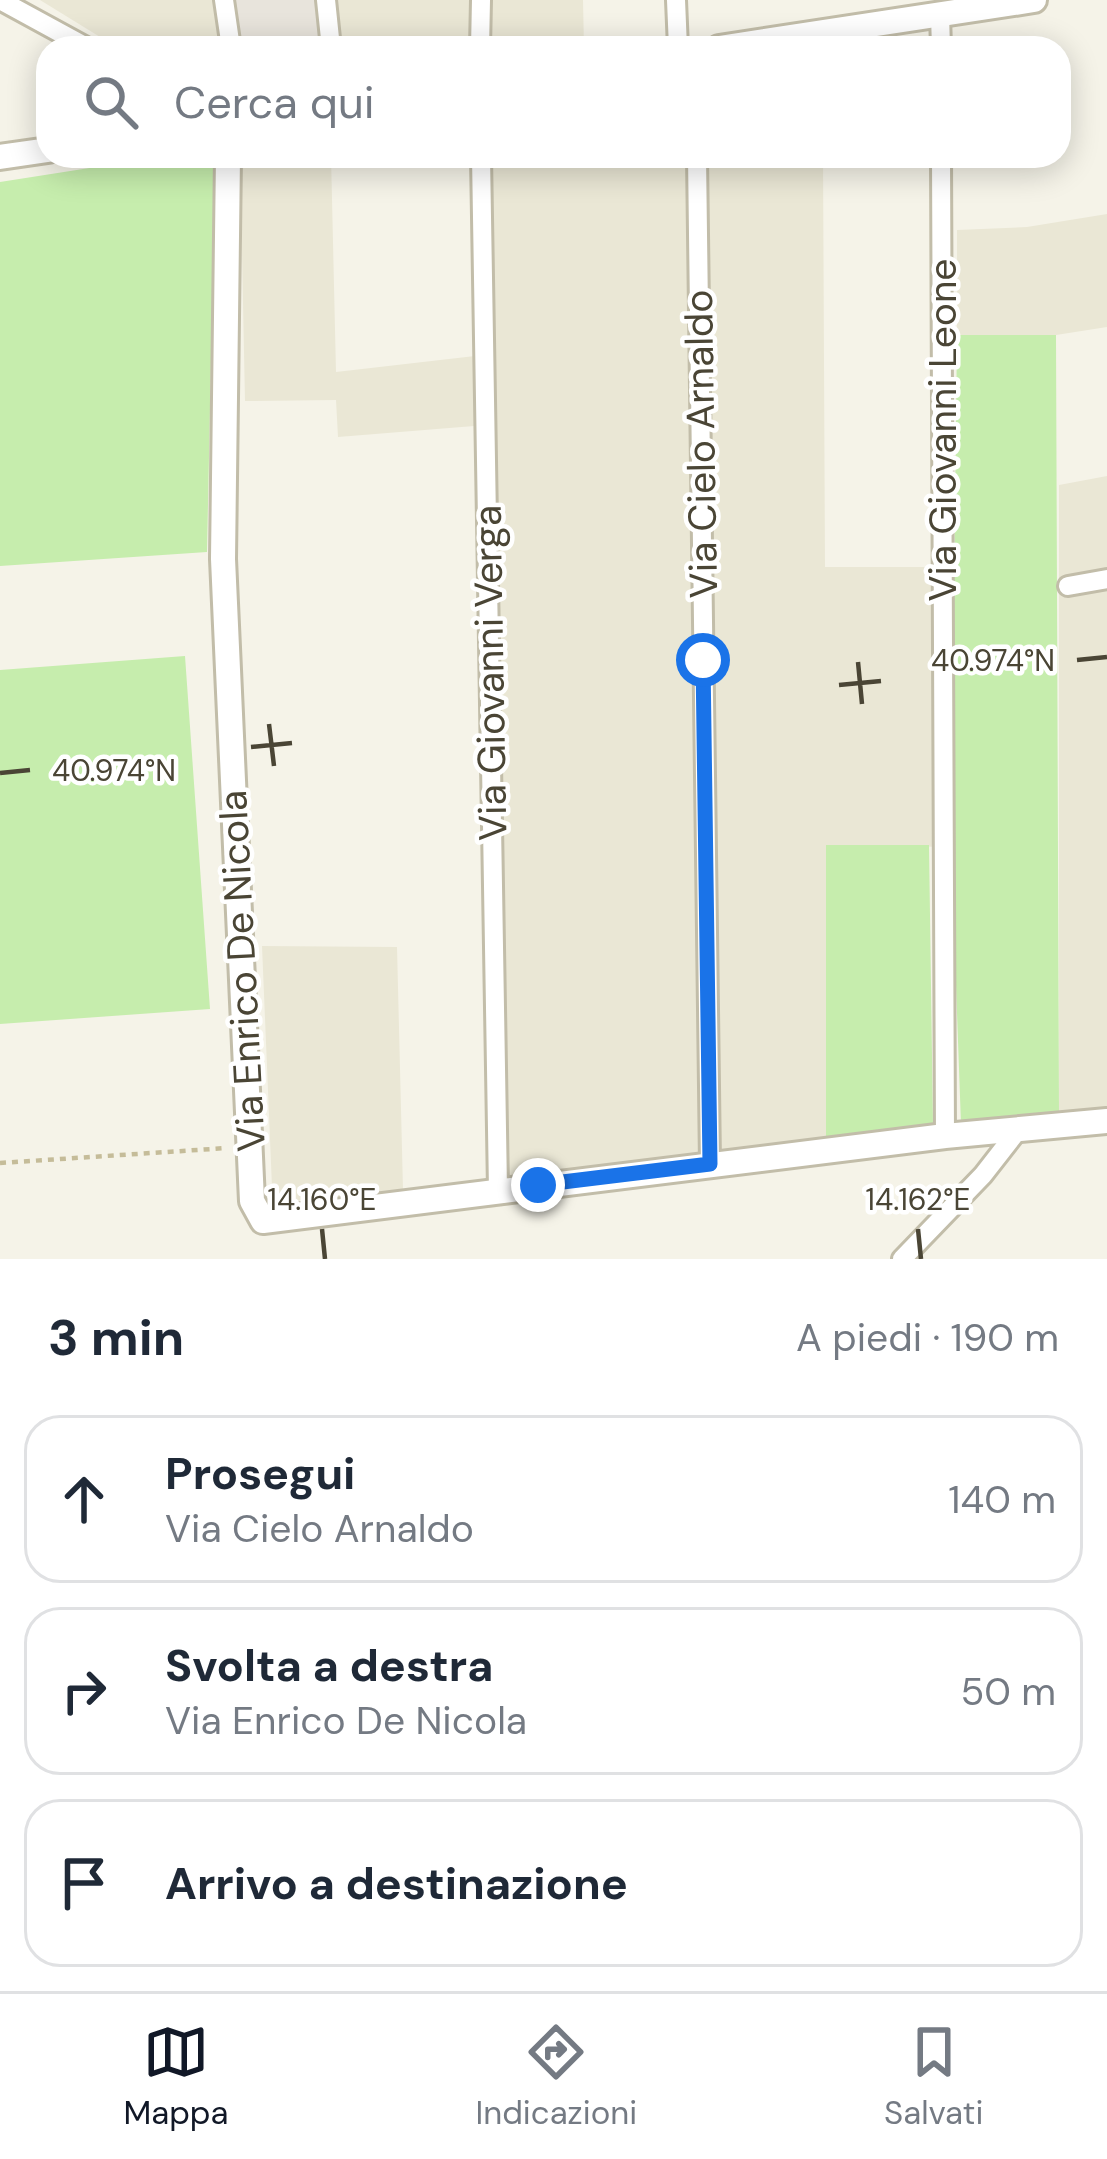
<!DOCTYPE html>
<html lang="it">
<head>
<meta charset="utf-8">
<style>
	body { margin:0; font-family:"DM Sans",sans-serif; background:#f6f6f7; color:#1f2937 }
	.stop { position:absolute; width:36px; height:36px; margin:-27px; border:9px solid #1a73e8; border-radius:50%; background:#fff }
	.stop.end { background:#1a73e8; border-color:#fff; box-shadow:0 3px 12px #0008 }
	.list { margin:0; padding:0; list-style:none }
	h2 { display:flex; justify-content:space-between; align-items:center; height:156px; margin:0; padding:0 48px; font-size:51px }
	h2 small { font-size:39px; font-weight:400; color:#747a83 }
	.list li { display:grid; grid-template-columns:78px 1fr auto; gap:36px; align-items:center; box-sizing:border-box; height:168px; margin:0 24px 24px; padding:0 24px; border:3px solid #e0e1e3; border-radius:36px }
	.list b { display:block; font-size:45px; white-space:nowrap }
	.list p { margin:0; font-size:39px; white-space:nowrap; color:#747a83 }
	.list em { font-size:39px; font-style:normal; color:#747a83 }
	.icon { flex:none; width:66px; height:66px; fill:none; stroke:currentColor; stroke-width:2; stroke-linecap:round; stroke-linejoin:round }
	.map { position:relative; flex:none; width:1107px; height:1259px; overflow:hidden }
	.search { position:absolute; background:#fff; box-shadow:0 6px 30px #0003; left:36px; right:36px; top:36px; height:132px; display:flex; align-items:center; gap:30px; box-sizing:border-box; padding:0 42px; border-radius:36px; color:#747a83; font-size:45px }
	.sheet { height:732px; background:#fff }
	nav { display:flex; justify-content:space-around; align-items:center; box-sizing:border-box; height:168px; border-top:3px solid #e0e1e3; background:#fff; font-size:33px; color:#747a83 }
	nav a { display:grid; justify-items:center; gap:6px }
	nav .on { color:#111827 }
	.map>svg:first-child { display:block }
</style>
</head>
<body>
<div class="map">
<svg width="1107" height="1259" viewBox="0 0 1107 1259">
	<rect width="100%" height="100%" fill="#f5f3e8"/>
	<path fill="#eae7d5" d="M40,0H234L240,48H118Z
		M335,0H583L584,48H340Z
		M240,156H331L336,372L475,356L474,156H823L825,567H955L951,847L827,845V1163L489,1208L474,426L338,437L336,400L245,401Z
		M1107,214V327L1056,335H957V230L1027,227Z
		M1107,476V1108L1059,1114V485Z
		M262,946L397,947L403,1190L285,1202L272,1187Z"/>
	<path fill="#e8e4dc" d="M234,0H335L340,48H240Z"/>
	<path fill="#c6edad" d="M166,156H207L215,170L207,552L0,566V182Z
		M957,335H1056L1059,1114L961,1124L951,847Z
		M185,656L210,1009L0,1024V670Z
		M826,845H929L933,1126L826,1139Z"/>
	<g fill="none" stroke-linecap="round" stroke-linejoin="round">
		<defs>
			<path id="minor" d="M0,0L88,48
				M224,0L231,48
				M326,0L331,48
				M676,0L678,48
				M940,15L941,48
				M480,48L481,0
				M481,156L498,1190
				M697,156L710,1164
				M941,156L945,1136
				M1068,586L1107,579
				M902,1259L983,1175L1018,1130"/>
			<path id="tertiary" d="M719,48L1034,0
				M228,156L223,559L252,1201L263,1221L945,1136L1107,1121
				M0,157L48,150"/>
		</defs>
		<use href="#minor" stroke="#c2bda9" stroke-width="24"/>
		<use href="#tertiary" stroke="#c2bda9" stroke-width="30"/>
		<path stroke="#c5bc99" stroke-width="4.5" stroke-dasharray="6 6" stroke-linecap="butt" d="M0,1163L227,1148"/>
		<use href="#minor" stroke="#fff" stroke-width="18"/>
		<use href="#tertiary" stroke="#fff" stroke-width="24"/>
	</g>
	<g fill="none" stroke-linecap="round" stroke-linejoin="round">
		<path stroke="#1a73e8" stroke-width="15" d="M538,1185L710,1164L703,660"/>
	</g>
	<path fill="none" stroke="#4a4535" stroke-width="4.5" d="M1077,660L1107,657M858,662L862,704M839,685L881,681M269,724L274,766M251,747L292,743M0,773L30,770M322,1229L325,1259M918,1229L921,1259"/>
	<g text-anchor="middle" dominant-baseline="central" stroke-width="9" stroke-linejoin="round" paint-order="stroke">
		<g font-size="39" fill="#4a4535" stroke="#fff">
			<text transform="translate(942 430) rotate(-90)">Via Giovanni Leone</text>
			<text transform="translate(701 444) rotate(-91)">Via Cielo Arnaldo</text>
			<text transform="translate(490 673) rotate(-91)">Via Giovanni Verga</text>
			<text transform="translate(242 971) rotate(-93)">Via Enrico De Nicola</text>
		</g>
	</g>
	<g font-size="30" text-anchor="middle" fill="#4a4535" stroke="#fff" stroke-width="9" stroke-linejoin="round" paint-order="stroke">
		<text x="993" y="671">40.974°N</text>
		<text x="114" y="781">40.974°N</text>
		<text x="322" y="1210">14.160°E</text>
		<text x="918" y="1210">14.162°E</text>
	</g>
</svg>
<div class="stop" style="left:703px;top:660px"></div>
<div class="stop end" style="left:538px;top:1185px"></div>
<div class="search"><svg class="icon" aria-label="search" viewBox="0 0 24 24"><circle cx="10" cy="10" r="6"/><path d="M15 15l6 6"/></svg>Cerca qui</div>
</div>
<section class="sheet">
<h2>3 min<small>A piedi · 190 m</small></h2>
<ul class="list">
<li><svg class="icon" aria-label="ahead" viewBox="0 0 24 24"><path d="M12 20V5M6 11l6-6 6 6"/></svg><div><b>Prosegui</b><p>Via Cielo Arnaldo</p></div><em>140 m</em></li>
<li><svg class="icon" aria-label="right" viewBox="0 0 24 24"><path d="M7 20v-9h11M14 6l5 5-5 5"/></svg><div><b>Svolta a destra</b><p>Via Enrico De Nicola</p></div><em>50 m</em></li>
<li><svg class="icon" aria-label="arrive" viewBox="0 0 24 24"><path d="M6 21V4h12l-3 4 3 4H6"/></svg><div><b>Arrivo a destinazione</b></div></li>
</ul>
</section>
<nav>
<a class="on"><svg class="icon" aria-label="map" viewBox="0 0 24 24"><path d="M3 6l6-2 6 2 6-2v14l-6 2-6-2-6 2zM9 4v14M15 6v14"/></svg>Mappa</a>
<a><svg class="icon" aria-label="directions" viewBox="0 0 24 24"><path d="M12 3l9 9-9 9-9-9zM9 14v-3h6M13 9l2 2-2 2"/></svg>Indicazioni</a>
<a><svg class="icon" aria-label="saved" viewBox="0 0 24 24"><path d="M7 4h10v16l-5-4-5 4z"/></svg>Salvati</a>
</nav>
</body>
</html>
